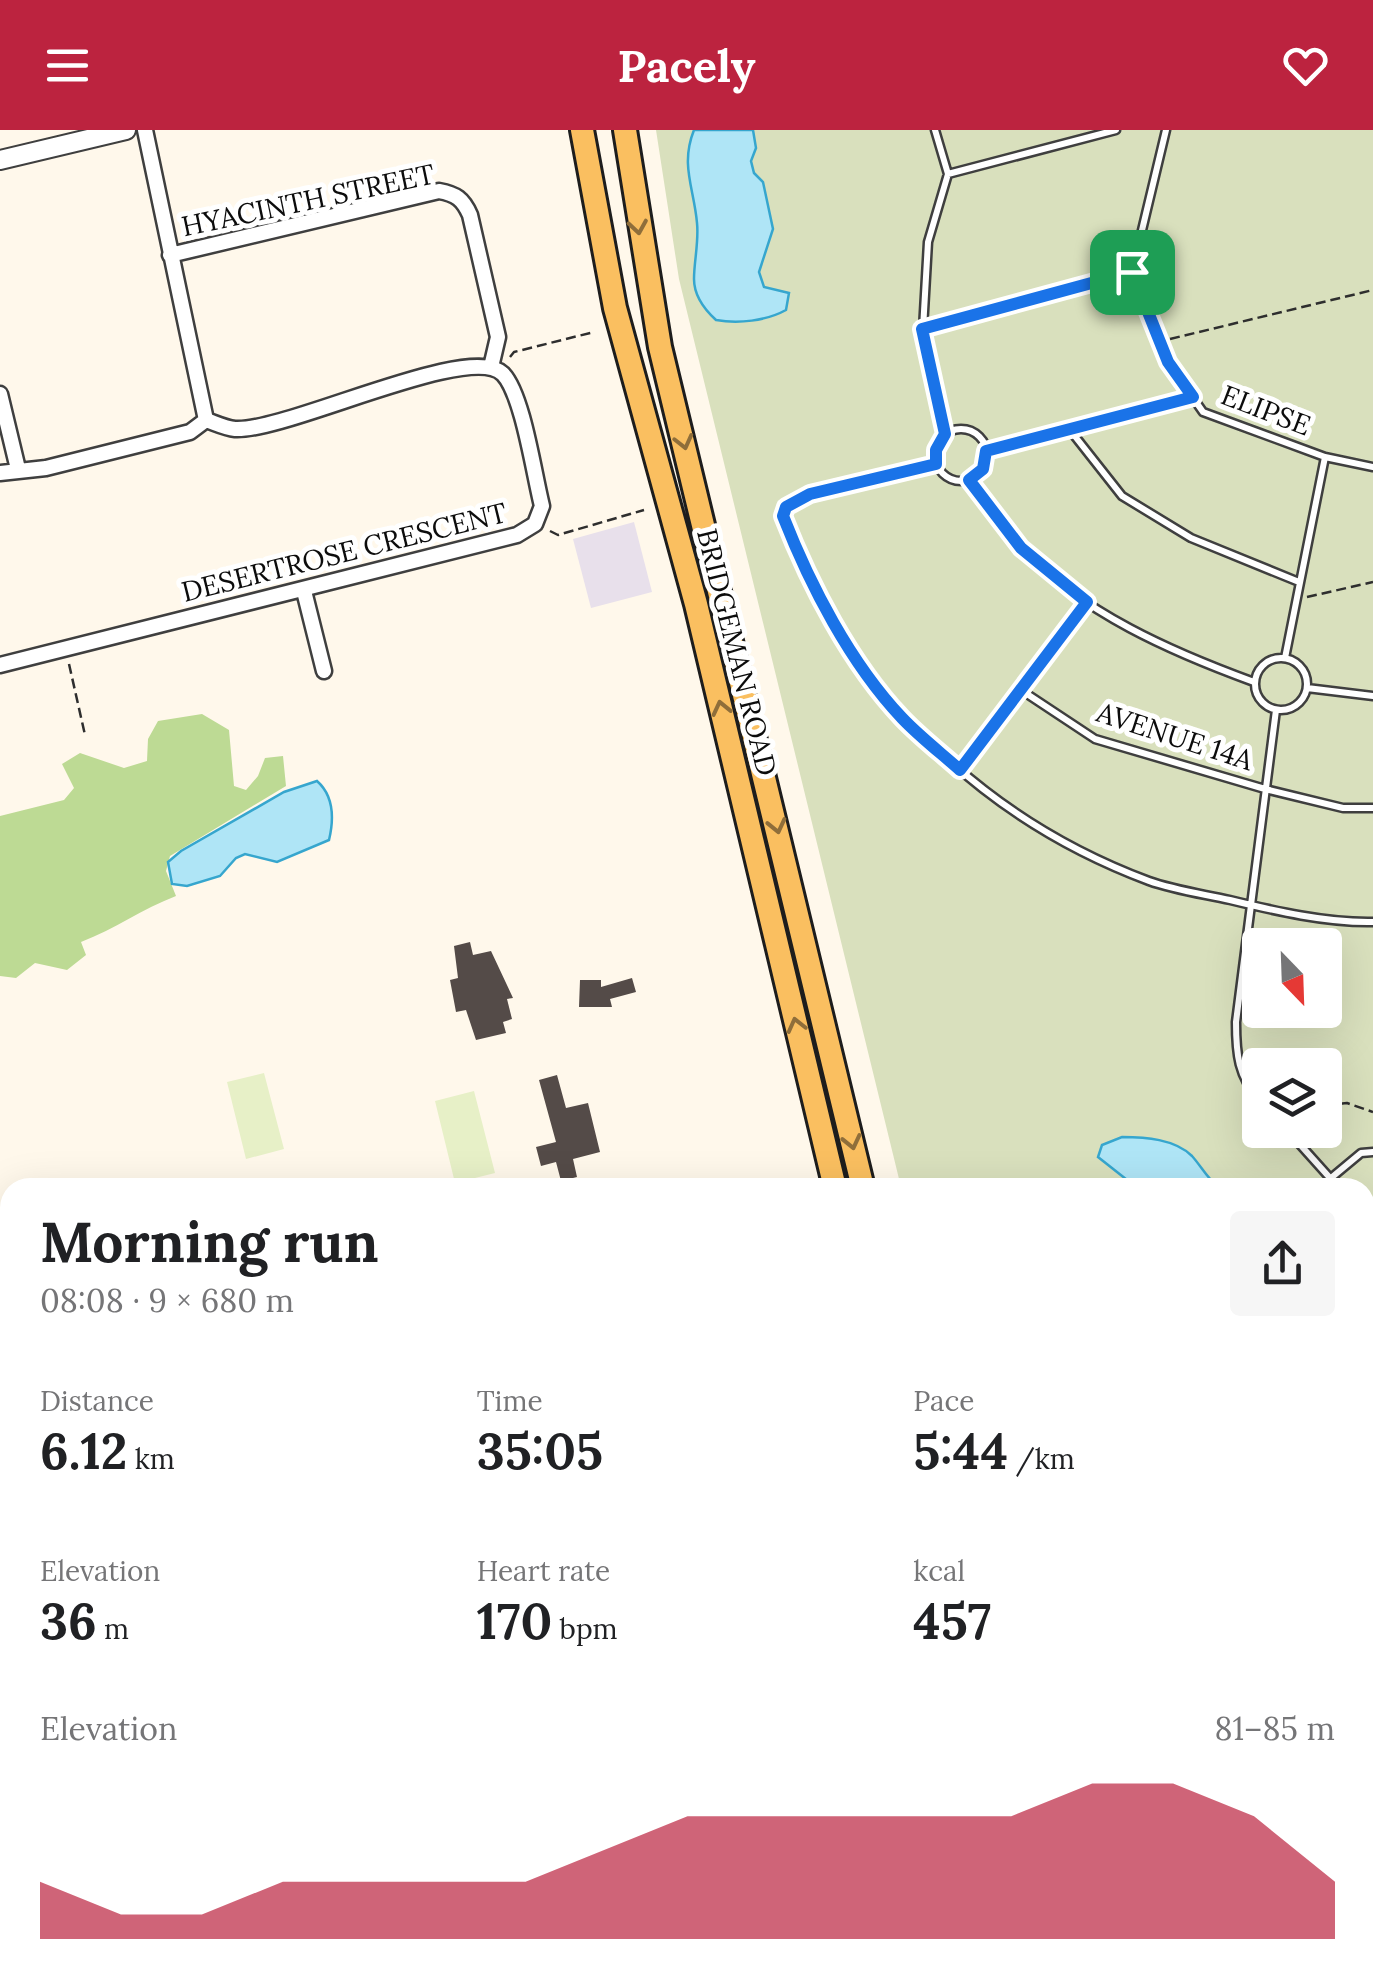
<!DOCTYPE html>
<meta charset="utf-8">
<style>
body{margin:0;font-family:Lora,serif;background:#f6f6f6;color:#202124;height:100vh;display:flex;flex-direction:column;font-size:38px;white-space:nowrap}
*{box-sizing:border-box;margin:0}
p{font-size:32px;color:#757577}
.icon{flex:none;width:55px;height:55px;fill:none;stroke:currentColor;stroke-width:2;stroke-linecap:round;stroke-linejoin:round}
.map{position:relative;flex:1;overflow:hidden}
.sheet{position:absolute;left:0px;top:1048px;width:1375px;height:812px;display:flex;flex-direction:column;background:#fff;border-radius:30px 30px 0 0;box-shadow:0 10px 40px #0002}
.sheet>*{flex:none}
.needle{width:65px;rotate:157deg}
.tools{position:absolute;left:1242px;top:798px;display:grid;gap:20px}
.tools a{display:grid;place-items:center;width:100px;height:100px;border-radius:10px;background:#fff;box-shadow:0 10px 40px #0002;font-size:50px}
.pin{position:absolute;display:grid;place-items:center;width:85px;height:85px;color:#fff;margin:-42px;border-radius:20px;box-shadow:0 5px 15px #0006}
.round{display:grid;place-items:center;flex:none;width:105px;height:105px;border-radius:10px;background:#f6f6f6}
.overview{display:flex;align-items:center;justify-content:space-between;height:170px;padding:0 40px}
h1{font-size:55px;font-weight:700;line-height:75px}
.stats{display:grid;grid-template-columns:repeat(3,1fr);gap:15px;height:170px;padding:10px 40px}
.stats div{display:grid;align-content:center}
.stats b{font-size:50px;font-weight:700}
.stats small{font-size:28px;font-weight:400}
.stats p{font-size:28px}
.chart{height:280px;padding:20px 40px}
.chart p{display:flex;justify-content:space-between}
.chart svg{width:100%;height:180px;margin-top:10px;fill:#bc233f;opacity:.7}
header{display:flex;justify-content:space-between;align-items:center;height:130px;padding:0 40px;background:#bc233f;color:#fff;font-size:45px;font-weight:700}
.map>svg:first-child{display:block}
</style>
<header><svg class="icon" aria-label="menu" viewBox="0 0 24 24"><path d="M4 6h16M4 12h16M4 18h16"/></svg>Pacely<svg class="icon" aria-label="heart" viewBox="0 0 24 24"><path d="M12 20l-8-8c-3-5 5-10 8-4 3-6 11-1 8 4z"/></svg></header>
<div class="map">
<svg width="1373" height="1858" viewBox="0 0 1373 1858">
<rect width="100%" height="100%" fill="#fff8eb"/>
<path fill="#e8e0eb" d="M 634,392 L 652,462 L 591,478 L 573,409 Z"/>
<path fill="#bdda94" d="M 202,584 L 229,600 L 234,656 L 246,660 L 258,646 L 265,628 L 283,626 L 286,656 L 170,726 L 166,741 L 176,766 C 142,779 115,799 81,812 L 86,825 L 67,840 L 35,833 L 16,848 L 0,846 L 0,686 L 64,670 L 74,658 L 62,634 L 80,623 L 124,638 L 147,631 L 148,609 L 158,591 Z"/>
<path fill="#d9e0bd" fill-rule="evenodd" d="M 656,0 L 1373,0 L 1373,1858 L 1102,1858 L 1099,1850 L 1365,1850 L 1365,1058 L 901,1057 L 679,149 ZM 1260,815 L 1325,815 L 1325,880 L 1260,880 ZM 1260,935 L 1325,935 L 1325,1000 L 1260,1000 Z"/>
<path fill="#e7f0c7" d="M 264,943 L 284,1019 L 246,1029 L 227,952 Z
M 474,961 L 495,1043 L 455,1053 L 435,971 Z"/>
<path fill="#afe5f6" stroke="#36a6ce" stroke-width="2.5" d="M 694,0 L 753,0 L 756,18 L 751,31 L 754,43 L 763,52 L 773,99 L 759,142 L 764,157 L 789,163 L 786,180 C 766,191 738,194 716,190 C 705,180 694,165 694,149 C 694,131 699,112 697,93 C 694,58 680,35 694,0 Z
M 317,651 C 334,666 334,689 329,710 L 277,732 L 245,724 L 236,728 L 220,746 L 187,756 L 172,754 L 168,732 L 181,721 L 284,662 Z
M 1122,1007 C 1145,1007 1175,1009 1192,1026 C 1201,1036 1207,1048 1218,1057 L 1136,1057 L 1098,1027 L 1102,1015 Z
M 1365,1283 L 1373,1293 L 1373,1482 L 1365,1483 Z"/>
<path fill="#544b48" d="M 470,812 L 473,825 L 491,821 L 513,868 L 507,869 L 512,889 L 503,892 L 506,903 L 476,910 L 466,880 L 456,882 L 450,850 L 458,848 L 454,816 Z
M 632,848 L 636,862 L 610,869 L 612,877 L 579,877 L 580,850 L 601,850 L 601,857 Z
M 557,945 L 566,978 L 588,973 L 600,1022 L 573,1029 L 577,1047 L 561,1051 L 556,1032 L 541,1036 L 536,1017 L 556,1012 L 539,950 Z
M 10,1142 L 10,1167 L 0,1169 L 0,1144 Z"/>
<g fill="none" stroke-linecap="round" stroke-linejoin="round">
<defs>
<path id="service" d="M 935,0 L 948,44
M 1166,0 L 1132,142 L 1168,232 L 1203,282 L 1325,327 L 1373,337
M 923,199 L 1132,142
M935 325a26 26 0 1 1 52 0a26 26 0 1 1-52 0Z
M 1070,300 L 1122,366 L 1191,408 L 1299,452
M 945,305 L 923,199 L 928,112 L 948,44 L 1116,0
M 986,321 L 1193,267
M 936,334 L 810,364 L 786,377 L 783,385 C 850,557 975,686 1149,751 C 1174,760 1203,764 1230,770 C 1275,781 1327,793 1373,792
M 969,350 C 986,372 1001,397 1021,418 C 1082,483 1172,522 1254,552
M 1285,528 L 1325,327
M1255 554a26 26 0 1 1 52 0a26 26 0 1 1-52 0Z
M 1307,558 L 1373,566
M 1021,560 L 1095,609 L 1265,659 L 1343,678 L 1373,678
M 960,640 L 1087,471
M 1260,971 C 1238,947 1236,924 1236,892 L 1276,580
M 1287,1000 L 1339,1058
M 1331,1048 L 1361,1023 L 1373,1022
M 1365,1094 L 1373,1107"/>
<path id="minor" d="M 170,125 L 439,61 C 456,64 463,69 470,85 L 498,207 L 491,237
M 0,264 L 18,339
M 0,343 L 46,338 L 190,302 L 206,290 L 145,0
M 304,461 L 324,541
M 0,535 L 517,405 L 535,394 L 542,376 C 534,345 523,265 503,244 C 470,211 287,302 235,299 C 225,298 215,293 206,290"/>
<path id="tertiary" d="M 0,30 L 126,0"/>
<path id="primary" d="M 582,0 L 615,178 L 696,474 L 835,1058
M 625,0 L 660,217 L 863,1058
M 1022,1850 L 1023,1858
M 1053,1850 L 1056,1858"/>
</defs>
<use href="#service" stroke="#3f3f3f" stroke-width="11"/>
<use href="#minor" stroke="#3f3f3f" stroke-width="19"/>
<use href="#tertiary" stroke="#3f3f3f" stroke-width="22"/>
<use href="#primary" stroke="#1d1d1d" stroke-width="28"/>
<path stroke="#2e2e2e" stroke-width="2.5" stroke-dasharray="10 5" stroke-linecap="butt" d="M 1170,209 L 1373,160
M 510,227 L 514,222 L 594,202
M 550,401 L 558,405 L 644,380
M 1307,467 L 1373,452
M 69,534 L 85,605
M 1325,975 L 1347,973 L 1373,982"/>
<use href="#service" stroke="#fff" stroke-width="6"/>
<use href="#minor" stroke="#fff" stroke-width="14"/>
<use href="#tertiary" stroke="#fff" stroke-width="18"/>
<use href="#primary" stroke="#fabf60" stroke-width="22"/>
</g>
<defs><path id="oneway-chevron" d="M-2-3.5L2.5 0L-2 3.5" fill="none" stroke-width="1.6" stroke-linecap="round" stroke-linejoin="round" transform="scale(2.5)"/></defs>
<g stroke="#8f6e3a">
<use href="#oneway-chevron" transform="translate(638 97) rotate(81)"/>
<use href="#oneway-chevron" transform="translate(684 312) rotate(76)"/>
<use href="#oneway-chevron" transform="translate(721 578) rotate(-103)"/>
<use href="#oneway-chevron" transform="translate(777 696) rotate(77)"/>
<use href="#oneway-chevron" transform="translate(796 895) rotate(-104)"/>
<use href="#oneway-chevron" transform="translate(852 1012) rotate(77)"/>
</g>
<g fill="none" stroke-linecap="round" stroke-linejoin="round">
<defs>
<path id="route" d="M 1132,142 L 1168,232 L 1193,267 L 986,321 L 983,339 L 969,350 L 1021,418 L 1087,472 L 960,640 C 941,623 920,607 902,588 C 850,533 810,455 783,386 L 786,377 L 810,364 L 936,334 L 936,320 L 945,304 L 922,199 Z"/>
</defs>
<use href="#route" stroke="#fff" stroke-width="20"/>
<use href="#route" stroke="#1a73e8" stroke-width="12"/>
</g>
<g text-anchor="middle" stroke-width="10" stroke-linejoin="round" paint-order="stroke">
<g font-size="28" fill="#0c0c0c" stroke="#fff">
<text transform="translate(308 70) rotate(-12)" y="10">HYACINTH STREET</text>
<text transform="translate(1266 280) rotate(21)" y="10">ELIPSE</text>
<text transform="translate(344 422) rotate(-14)" y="10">DESERTROSE CRESCENT</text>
<text transform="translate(737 522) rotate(76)" y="10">BRIDGEMAN ROAD</text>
<text transform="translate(1175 606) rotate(18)" y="10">AVENUE 14A</text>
</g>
</g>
</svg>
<div class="tools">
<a><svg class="needle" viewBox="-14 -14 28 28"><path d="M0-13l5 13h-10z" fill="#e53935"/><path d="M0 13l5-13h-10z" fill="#757577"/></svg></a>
<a><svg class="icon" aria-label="layers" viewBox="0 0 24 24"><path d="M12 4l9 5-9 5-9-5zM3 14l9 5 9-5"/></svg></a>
</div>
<div class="pin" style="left:1132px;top:142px;background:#1e9e55"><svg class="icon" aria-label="arrive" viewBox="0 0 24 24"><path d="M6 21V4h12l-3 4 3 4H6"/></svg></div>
<section class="sheet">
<div class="overview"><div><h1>Morning run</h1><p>08:08 · 9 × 680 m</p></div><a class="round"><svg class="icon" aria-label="share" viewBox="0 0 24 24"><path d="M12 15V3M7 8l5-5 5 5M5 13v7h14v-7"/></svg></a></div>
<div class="stats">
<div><p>Distance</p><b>6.12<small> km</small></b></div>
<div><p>Time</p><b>35:05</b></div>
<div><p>Pace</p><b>5:44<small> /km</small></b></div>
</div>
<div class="stats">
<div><p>Elevation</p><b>36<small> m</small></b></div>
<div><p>Heart rate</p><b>170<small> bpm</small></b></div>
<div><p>kcal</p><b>457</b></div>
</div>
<div class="chart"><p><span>Elevation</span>81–85 m</p>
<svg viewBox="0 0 160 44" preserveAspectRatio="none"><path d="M0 44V30L10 38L20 38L30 30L40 30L50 30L60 30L70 22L80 14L90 14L100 14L110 14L120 14L130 6L140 6L150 14L160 30V44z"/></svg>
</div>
</section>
</div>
